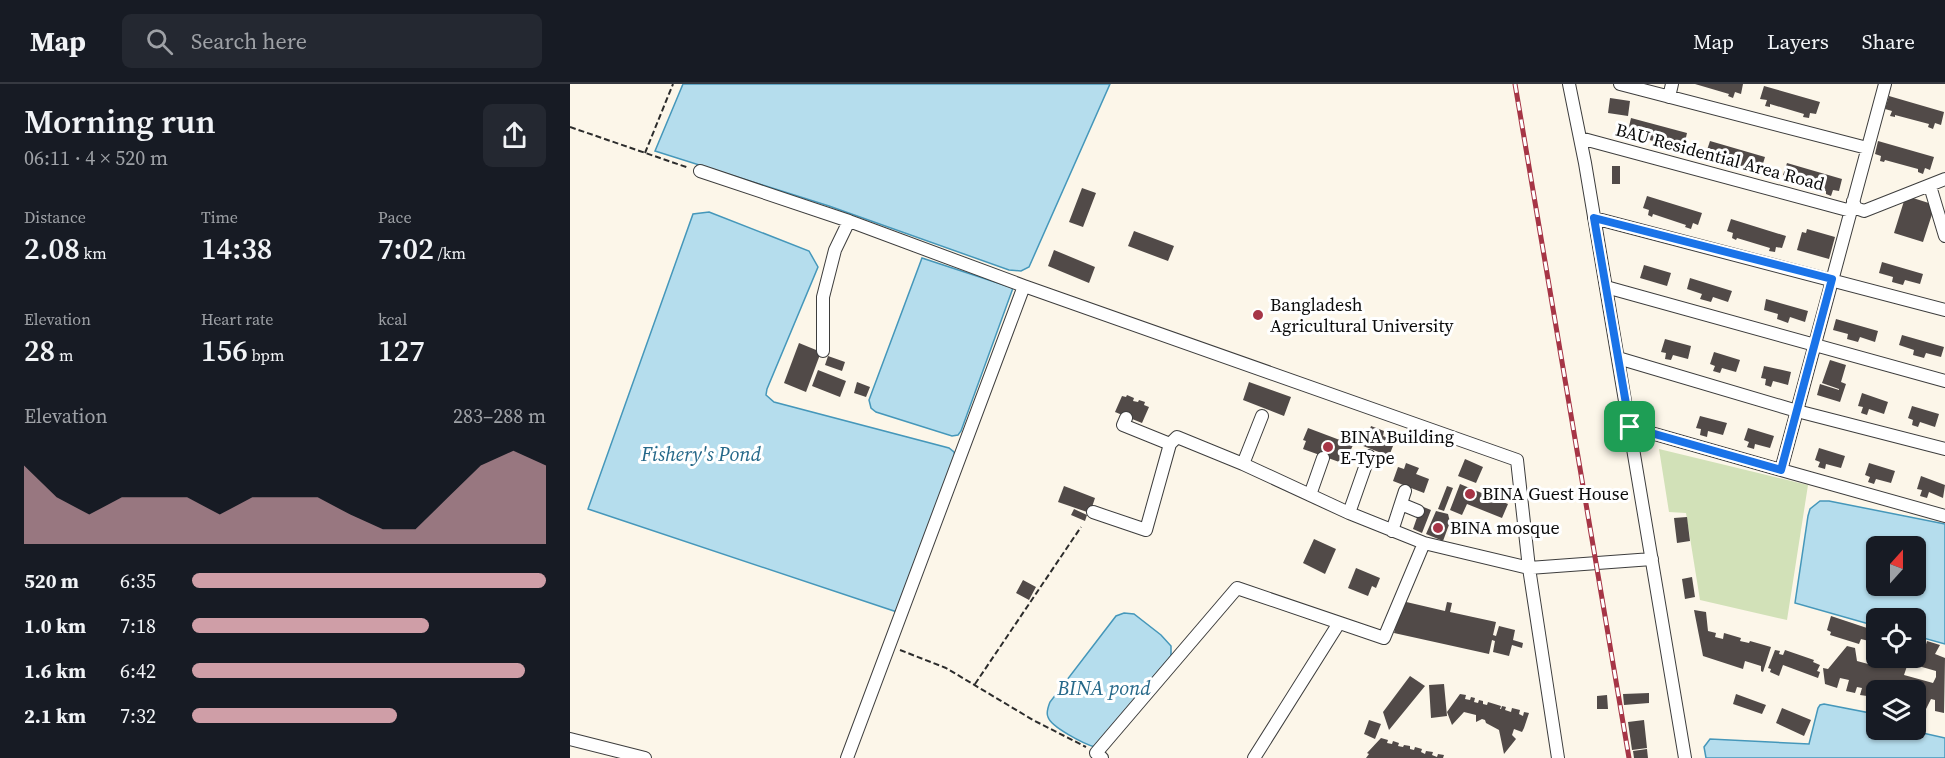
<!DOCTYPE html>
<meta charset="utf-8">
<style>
body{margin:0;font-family:"Source Serif 4",serif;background:#242831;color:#f1f3f6;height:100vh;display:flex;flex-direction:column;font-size:22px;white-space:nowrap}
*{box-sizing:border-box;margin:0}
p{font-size:20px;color:#9ea1a6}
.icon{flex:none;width:33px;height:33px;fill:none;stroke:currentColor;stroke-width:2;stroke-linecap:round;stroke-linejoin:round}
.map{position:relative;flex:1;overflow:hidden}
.sheet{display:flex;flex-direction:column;background:#171b24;width:570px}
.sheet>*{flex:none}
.needle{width:39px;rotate:21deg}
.buttons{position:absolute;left:1296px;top:452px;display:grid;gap:12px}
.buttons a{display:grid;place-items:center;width:60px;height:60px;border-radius:9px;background:#171b24;box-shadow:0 2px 4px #0004;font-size:30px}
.pin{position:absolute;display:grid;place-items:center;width:51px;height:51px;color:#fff;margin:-26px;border-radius:12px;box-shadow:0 3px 9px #0006}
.round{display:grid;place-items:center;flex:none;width:63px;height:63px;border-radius:9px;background:#242831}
.overview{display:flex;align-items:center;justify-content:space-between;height:102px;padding:0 24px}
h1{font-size:33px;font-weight:600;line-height:45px}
.figures{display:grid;grid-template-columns:repeat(3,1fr);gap:9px;height:102px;padding:6px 24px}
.figures div{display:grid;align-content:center}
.figures b{font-size:30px;font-weight:600}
.figures small{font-size:16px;font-weight:400}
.figures p{font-size:16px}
.chart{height:168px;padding:12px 24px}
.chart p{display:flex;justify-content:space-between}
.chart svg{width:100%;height:108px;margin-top:6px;fill:#cf9ea7;opacity:.7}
ul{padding:0 24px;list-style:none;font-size:20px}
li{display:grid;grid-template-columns:96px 72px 1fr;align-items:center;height:45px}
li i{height:15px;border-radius:8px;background:#cf9ea7}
header{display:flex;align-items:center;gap:36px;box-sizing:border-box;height:84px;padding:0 30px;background:#171b24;border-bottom:2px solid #363941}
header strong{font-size:28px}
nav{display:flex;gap:33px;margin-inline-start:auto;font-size:21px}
.search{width:420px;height:54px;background:#242831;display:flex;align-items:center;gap:15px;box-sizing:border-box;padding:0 21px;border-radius:9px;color:#9ea1a6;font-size:22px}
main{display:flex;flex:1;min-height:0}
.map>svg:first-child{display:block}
</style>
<header>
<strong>Map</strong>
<div class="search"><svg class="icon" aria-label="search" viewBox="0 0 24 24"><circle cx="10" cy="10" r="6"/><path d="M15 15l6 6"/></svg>Search here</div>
<nav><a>Map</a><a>Layers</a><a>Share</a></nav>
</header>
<main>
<section class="sheet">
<div class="overview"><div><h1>Morning run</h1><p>06:11 · 4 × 520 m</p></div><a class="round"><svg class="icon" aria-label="share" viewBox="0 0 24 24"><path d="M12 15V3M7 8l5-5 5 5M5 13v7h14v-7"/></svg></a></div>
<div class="figures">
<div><p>Distance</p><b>2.08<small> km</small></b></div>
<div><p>Time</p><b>14:38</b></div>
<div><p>Pace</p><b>7:02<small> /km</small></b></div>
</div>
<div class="figures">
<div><p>Elevation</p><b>28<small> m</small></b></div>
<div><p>Heart rate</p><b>156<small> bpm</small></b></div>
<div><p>kcal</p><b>127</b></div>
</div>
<div class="chart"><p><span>Elevation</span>283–288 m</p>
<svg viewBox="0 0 160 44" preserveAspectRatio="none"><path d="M0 44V12L10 25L20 32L30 25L40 25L50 25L60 32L70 25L80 25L90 25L100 32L110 38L120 38L130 25L140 12L150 6L160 12V44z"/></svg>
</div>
<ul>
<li><b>520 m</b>6:35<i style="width:100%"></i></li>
<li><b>1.0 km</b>7:18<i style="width:67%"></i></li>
<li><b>1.6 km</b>6:42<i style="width:94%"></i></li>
<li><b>2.1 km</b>7:32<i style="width:58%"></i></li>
</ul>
</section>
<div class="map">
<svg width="1375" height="674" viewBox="0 0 1375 674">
<rect width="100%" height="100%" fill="#fcf6e9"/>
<path fill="#d2e1b8" d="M 1089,365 L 1238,401 L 1217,536 L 1130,516 L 1116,429 L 1099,428 Z"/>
<path fill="#b5dded" stroke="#4597ba" stroke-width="1.5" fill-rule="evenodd" d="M 113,0 L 540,0 L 459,183 L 451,187 L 439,186 L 259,122 L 85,67 Z
M 139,128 L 239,167 L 248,183 L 197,305 L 196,311 L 204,318 L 379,364 L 384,368 L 386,375 L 327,528 L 18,425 L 123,130 Z
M 352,174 L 443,204 L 391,347 L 388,351 L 382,352 L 306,328 L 301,324 L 299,316 Z
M 1250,417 L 1259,417 L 1375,440 L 1375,560 L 1346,552 L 1346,534 L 1306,534 L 1306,542 L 1225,519 L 1238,432 L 1240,425 ZM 1306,462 L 1346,462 L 1346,501 L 1306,501 Z
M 554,529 L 564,530 L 591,551 L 601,562 L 601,572 L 525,663 C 514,660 481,643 478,633 C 476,629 478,623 480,618 L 546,532 Z
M 1254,620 L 1305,630 L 1306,645 L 1335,645 L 1375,654 L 1375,674 L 1136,674 L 1134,663 L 1140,655 L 1239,660 L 1248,624 L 1250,621 Z"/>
<path fill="#514a48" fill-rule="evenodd" d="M 1125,0 L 1173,0 L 1171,10 L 1165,8 L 1163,14 L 1158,12 L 1159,10 Z
M 1194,2 L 1250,18 L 1246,30 L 1240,29 L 1239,34 L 1233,33 L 1234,30 L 1200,20 L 1200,23 L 1195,22 L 1197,16 L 1190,15 Z
M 1319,12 L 1374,28 L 1371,41 L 1365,39 L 1363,45 L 1358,43 L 1359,40 L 1325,31 L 1325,33 L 1320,32 L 1322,27 L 1315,25 Z
M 1040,14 L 1060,17 L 1058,32 L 1038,29 Z
M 1061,34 L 1117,49 L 1114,62 L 1108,60 L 1106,66 L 1101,64 L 1102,62 L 1068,53 L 1067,55 L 1063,54 L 1064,49 L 1058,47 Z
M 1140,57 L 1195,73 L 1191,86 L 1186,84 L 1184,90 L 1179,88 L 1179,85 L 1146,75 L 1145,78 L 1141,76 L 1142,71 L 1136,69 Z
M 1308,57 L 1364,73 L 1360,86 L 1355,84 L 1353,90 L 1348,88 L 1348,85 L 1315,76 L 1314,78 L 1310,77 L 1311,72 L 1305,70 Z
M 1217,79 L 1272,95 L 1269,107 L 1263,106 L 1261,112 L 1256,110 L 1256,107 L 1223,97 L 1222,100 L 1218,99 L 1219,93 L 1213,91 Z
M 1042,82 L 1050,82 L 1050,100 L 1042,100 Z
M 512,104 L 526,109 L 513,143 L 499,138 Z
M 1077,112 L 1132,129 L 1128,141 L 1123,139 L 1121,145 L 1115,143 L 1116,141 L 1083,130 L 1082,133 L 1078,131 L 1079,126 L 1073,124 Z
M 1343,114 L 1365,121 L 1353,158 L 1324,149 L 1334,117 Z
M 1161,135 L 1216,152 L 1212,164 L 1206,163 L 1205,168 L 1199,167 L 1200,164 L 1167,154 L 1166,156 L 1162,154 L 1163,149 L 1157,147 Z
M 1237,145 L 1265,153 L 1259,175 L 1227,166 L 1232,148 L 1236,149 Z
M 564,147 L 604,162 L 598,177 L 558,162 Z
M 484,166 L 525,183 L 519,199 L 478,182 Z
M 1312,178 L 1353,190 L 1350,200 L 1335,196 L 1333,201 L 1322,198 L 1323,193 L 1309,189 Z
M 1074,181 L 1101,189 L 1097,202 L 1070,194 Z
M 1120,194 L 1162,207 L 1158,218 L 1143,213 L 1141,218 L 1130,215 L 1132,210 L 1117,205 Z
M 1196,215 L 1238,227 L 1235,238 L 1220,233 L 1218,239 L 1207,235 L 1208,230 L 1194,226 Z
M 1266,235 L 1308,247 L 1305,258 L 1290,253 L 1288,258 L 1277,255 L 1278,250 L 1263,246 Z
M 1332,251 L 1374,263 L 1371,273 L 1356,269 L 1354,274 L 1343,271 L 1344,266 L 1329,261 Z
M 1095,255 L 1121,262 L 1118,275 L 1103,271 L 1101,276 L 1095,275 L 1096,269 L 1091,268 Z
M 229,259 L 251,268 L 236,308 L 214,299 Z
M 1144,268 L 1170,276 L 1166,288 L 1152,284 L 1150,289 L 1143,287 L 1145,282 L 1140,280 Z
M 258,272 L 275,278 L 272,287 L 255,281 Z
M 1260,276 L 1276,281 L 1271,298 L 1276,300 L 1270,318 L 1247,311 L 1250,300 L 1269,306 L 1269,305 L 1252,299 Z
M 1194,282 L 1221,288 L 1218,301 L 1203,297 L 1201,303 L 1195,301 L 1196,295 L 1191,294 Z
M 248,286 L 276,297 L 270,313 L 242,302 Z
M 287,298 L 300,303 L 296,313 L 284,309 Z
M 679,298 L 721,313 L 714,332 L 673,316 Z
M 1292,309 L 1318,318 L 1314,330 L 1299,325 L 1297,331 L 1291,329 L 1293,323 L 1288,322 Z
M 557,311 L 564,314 L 563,317 L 568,318 L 569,316 L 575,318 L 574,321 L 579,323 L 572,339 L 545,328 L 552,312 L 556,313 Z
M 1342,322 L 1369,330 L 1365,343 L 1350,338 L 1348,343 L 1342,341 L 1343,336 L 1338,334 Z
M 1130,332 L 1157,339 L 1153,351 L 1138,347 L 1137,353 L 1130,351 L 1131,345 L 1126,344 Z
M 801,342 L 814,347 L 813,352 L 825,357 L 819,372 L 788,360 L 793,346 L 799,348 Z
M 738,344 L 783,361 L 778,372 L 775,370 L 772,379 L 733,365 L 736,357 L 733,356 Z
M 1178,344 L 1204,352 L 1200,364 L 1185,360 L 1184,365 L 1177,363 L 1179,358 L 1174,356 Z
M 1249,364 L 1275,372 L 1271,384 L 1256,380 L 1255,385 L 1248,383 L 1250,378 L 1245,376 Z
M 895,375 L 913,383 L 906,399 L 888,392 Z
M 836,379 L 849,384 L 846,390 L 859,395 L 854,409 L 823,397 L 828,383 L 834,385 Z
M 1299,379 L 1325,387 L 1321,399 L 1306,395 L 1304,400 L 1298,398 L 1300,393 L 1295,391 Z
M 1351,392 L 1375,401 L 1373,414 L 1359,408 L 1357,414 L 1350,412 L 1352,406 L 1347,405 Z
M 890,400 L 938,420 L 932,434 L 897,420 L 892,431 L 880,426 Z
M 494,402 L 525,414 L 520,429 L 488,418 Z
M 877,402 L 883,404 L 874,427 L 868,425 Z
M 851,422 L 861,426 L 852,449 L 843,445 Z
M 504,425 L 517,431 L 515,437 L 501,431 Z
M 866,427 L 878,430 L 880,438 L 873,457 L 856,450 Z
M 1117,433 L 1120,457 L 1107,459 L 1104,434 Z
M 744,455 L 766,465 L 755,490 L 733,479 Z
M 786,484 L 810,494 L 806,504 L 802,502 L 798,512 L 778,504 Z
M 1122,493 L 1125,513 L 1115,515 L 1112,495 Z
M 453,496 L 466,503 L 459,516 L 446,509 Z
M 832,517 L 875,527 L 877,518 L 882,519 L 880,528 L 926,538 L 923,551 L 926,552 L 929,542 L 945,546 L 943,556 L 953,559 L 952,564 L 942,561 L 939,572 L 923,568 L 925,557 L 922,556 L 919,570 L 824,549 Z
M 1124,526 L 1136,528 L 1138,547 L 1146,549 L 1145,553 L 1153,555 L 1154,549 L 1171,554 L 1170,557 L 1179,559 L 1180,557 L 1201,563 L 1193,588 L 1191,587 L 1191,582 L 1175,577 L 1173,585 L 1133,572 Z
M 1261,532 L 1306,547 L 1303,558 L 1291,555 L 1289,560 L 1260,551 L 1261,548 L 1257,546 Z
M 1357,557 L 1370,561 L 1365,570 L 1375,574 L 1374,629 L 1365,627 L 1365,616 L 1361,615 L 1356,625 L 1351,623 L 1353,617 L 1346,615 L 1346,606 L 1306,606 L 1306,609 L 1298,607 L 1297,612 L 1290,611 L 1292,604 L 1287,603 L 1285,609 L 1276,607 L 1279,596 L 1270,594 L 1267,604 L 1255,600 L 1253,584 L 1258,585 L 1277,562 L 1285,564 L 1287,577 L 1313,584 L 1316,575 L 1310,573 L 1346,573 L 1347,566 L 1354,567 ZM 1338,579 L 1366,587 L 1366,593 L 1363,599 L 1334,591 Z
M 1205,566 L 1210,567 L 1209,570 L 1213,571 L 1215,566 L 1244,576 L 1243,578 L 1250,581 L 1247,587 L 1250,588 L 1248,594 L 1213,581 L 1209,592 L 1200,588 L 1201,585 L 1198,584 Z
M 840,592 L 855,602 L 819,646 L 813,628 Z
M 874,600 L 877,632 L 861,634 L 859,601 Z
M 1079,609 L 1079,619 L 1054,621 L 1053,610 Z
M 890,610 L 896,611 L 895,615 L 900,616 L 901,613 L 905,614 L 904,618 L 908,619 L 909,616 L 913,617 L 913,620 L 917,621 L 918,618 L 931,622 L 930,625 L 931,625 L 932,622 L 936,623 L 935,626 L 941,628 L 942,624 L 950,626 L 949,630 L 953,632 L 954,628 L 959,629 L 954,644 L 952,648 L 944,645 L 942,651 L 946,655 L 934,670 L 929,646 L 916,639 L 915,636 L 912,635 L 906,638 L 906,631 L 894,628 L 882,641 L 877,628 Z
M 1166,610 L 1196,621 L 1192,630 L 1163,620 Z
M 1037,611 L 1038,625 L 1027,625 L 1027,612 Z
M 1212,624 L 1241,636 L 1234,652 L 1206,639 Z
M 799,636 L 811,640 L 805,655 L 794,650 Z
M 1074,636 L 1077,664 L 1062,666 L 1058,638 Z
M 811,654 L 818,656 L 817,659 L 822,660 L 823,657 L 829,659 L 828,662 L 833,663 L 834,661 L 840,662 L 840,665 L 844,666 L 845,663 L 852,665 L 851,668 L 855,670 L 856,667 L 863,668 L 862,671 L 867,673 L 868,670 L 874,671 L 873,674 L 796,674 L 799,670 L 797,669 Z
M 1077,665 L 1078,674 L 1064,674 L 1063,667 Z"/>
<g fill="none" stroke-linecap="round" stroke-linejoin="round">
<defs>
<path id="minor" d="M 999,0 L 1015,79 L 1115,674
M 1050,0 L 1297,64
M 1099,13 L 1102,0
M 1010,54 L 1281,127
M 130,87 L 279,137 L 454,202 L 947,376 L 959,484 L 988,674
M 1360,102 L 1375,152
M 1283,117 L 1286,124 L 1294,127 L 1375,95
M 1024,134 L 1375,226
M 1036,203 L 1375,297
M 253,267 L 253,213 L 265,166 L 279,137
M 1048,274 L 1227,327 L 1375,365
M 556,334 L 553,341 L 600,360
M 1060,343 L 1211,386 L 1315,0
M 673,380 L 692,332
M 1211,386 L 1375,432
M 740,411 L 753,374
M 831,420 L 848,427
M 523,428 L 576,446 L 600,360 L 607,353 L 673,380 L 779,429 L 854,459 L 959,484 L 1082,475
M 779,429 L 799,372
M 822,447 L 835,407
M 0,655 L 75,674
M 277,674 L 454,202
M 532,674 L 526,669 L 667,504 L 814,554 L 854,459
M 684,674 L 769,539"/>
</defs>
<use href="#minor" stroke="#3d3d3d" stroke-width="14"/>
<path stroke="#2c2c2c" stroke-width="2" stroke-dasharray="6 3" stroke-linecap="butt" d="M 0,43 L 119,84
M 75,69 L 103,0
M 330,566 L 376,584 L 463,636 L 516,663
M 405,600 L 511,443"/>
<use href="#minor" stroke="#fff" stroke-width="12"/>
<defs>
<path id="rail" d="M 945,0 L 1059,674"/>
</defs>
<use href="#rail" stroke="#a63546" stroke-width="5"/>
<use href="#rail" stroke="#fff" stroke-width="3" stroke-dasharray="9" stroke-linecap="butt"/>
</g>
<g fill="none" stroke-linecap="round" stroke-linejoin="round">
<defs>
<path id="route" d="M 1024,134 L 1262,195 L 1211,386 L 1060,343 Z"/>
</defs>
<use href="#route" stroke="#fff" stroke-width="12"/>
<use href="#route" stroke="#1a73e8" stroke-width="8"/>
</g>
<g fill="#a63546" stroke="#fff" stroke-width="2">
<circle cx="688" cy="231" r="6"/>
<circle cx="758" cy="363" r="6"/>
<circle cx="900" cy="410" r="6"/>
<circle cx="868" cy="444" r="6"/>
</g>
<g text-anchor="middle" stroke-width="6" stroke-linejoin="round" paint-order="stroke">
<g font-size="18" fill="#0a0a0a" stroke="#fff">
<text transform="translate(1150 73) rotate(15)" y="6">BAU Residential Area Road</text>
</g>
<g font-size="18" fill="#0a0a0a" stroke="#fff" text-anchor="start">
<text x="700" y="227">Bangladesh<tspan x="700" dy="21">Agricultural University</tspan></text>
<text x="770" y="359">BINA Building<tspan x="770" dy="21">E-Type</tspan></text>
<text x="912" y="416">BINA Guest House</text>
<text x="880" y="450">BINA mosque</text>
</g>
<g font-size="20" font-style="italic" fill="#256889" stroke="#fff">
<text x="131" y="377">Fishery's Pond</text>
<text x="534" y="611">BINA pond</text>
</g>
</g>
</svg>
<div class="buttons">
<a><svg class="needle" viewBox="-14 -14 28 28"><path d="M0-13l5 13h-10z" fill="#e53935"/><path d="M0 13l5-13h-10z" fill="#9ea1a6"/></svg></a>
<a><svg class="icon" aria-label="locate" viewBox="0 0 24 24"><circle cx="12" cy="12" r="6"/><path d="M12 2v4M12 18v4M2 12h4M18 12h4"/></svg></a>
<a><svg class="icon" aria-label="layers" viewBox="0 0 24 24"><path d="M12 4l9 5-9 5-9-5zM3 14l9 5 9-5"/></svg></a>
</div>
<div class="pin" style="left:1060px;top:343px;background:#1e9e55"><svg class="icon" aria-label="arrive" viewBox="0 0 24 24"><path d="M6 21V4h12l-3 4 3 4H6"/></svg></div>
</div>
</main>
